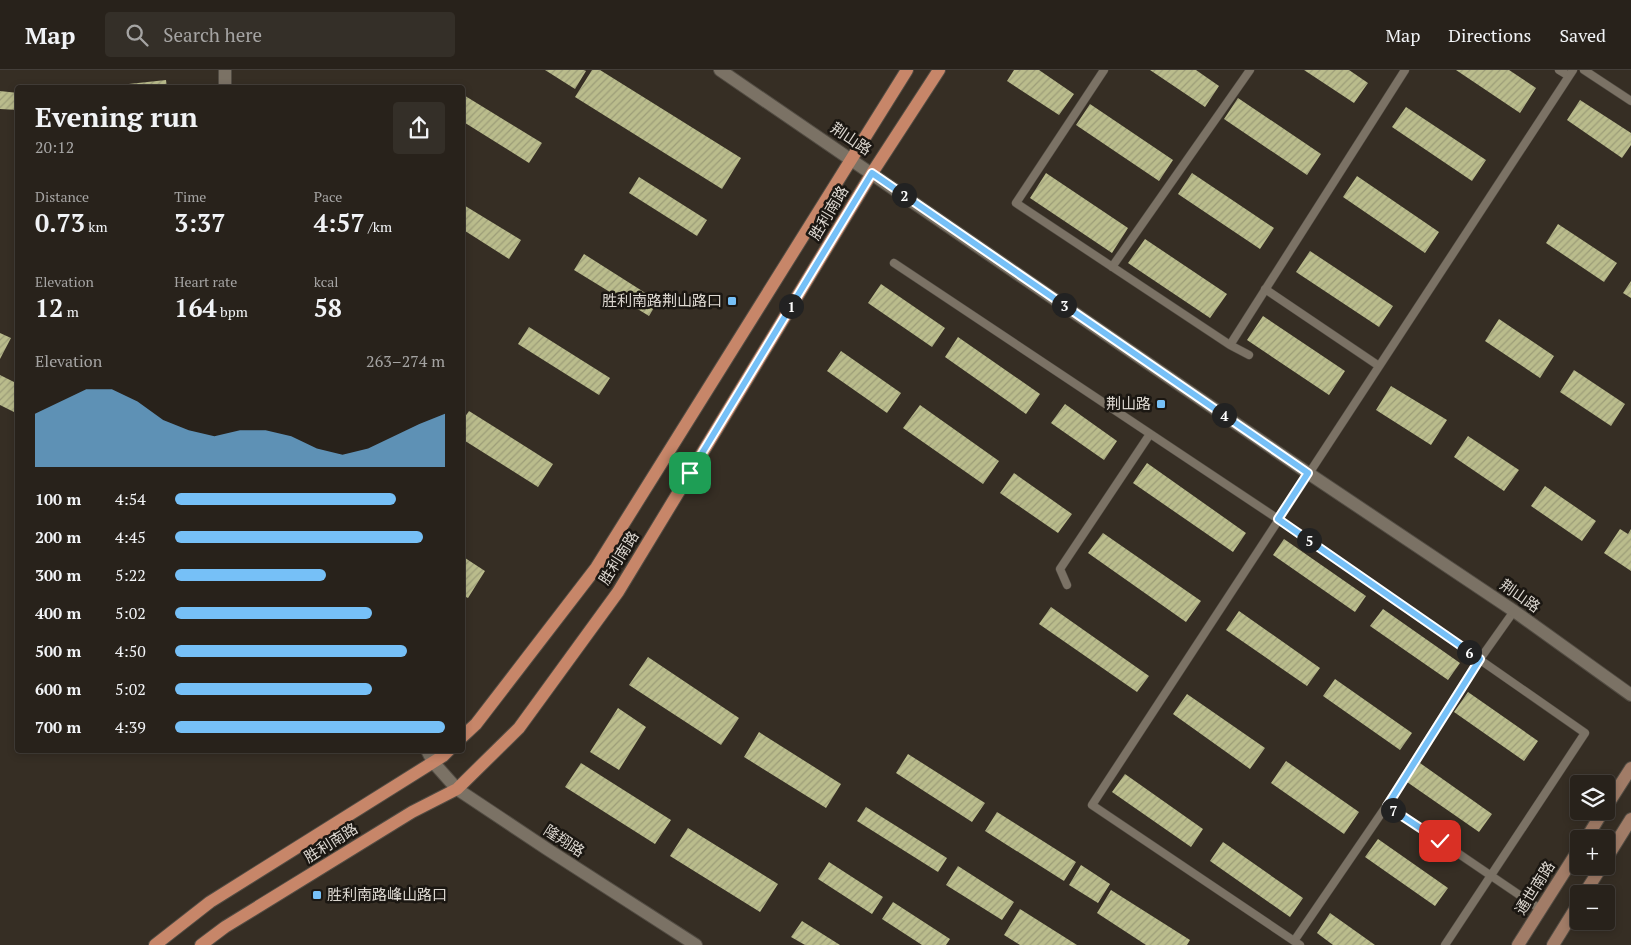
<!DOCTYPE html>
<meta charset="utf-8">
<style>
body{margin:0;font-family:"PT Serif","Noto Sans SC",serif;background:#342f28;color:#f1f3f6;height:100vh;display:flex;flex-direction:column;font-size:19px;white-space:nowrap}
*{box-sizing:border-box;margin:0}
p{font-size:16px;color:#a5a4a3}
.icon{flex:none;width:28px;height:28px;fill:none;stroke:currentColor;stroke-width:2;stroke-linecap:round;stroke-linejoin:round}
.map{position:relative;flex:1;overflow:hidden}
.side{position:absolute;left:15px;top:15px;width:450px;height:668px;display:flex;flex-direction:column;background:#28221b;border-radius:5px;box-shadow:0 2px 8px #0003,0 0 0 1px #443f3a}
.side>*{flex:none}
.tools{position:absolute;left:1570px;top:705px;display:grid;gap:10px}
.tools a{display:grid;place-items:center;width:45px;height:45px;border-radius:5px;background:#28221b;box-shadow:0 2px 8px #0003,0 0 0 1px #443f3a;font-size:25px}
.pin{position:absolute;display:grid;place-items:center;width:42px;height:42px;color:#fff;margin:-21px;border-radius:10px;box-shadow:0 2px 8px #0006}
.km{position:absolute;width:25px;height:25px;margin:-12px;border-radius:50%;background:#222;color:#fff;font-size:14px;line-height:25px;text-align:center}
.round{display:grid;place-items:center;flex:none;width:52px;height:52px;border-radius:5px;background:#342f28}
.summary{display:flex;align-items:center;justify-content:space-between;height:85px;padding:0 20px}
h1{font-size:28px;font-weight:700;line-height:38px}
.figures{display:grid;grid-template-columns:repeat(3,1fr);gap:8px;height:85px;padding:5px 20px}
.figures div{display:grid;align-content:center}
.figures b{font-size:25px;font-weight:700}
.figures small{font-size:14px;font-weight:400}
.figures p{font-size:14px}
.chart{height:140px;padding:10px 20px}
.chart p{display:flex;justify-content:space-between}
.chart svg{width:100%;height:90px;margin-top:5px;fill:#76c0f7;opacity:.7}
ul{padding:0 20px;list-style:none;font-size:16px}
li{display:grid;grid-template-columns:80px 60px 1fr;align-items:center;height:38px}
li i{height:12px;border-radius:6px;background:#76c0f7}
header{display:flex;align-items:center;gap:30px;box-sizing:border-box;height:70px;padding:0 25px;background:#28221b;border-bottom:1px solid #443f3a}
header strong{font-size:24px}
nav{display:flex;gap:28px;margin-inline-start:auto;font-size:18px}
.search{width:350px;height:45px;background:#342f28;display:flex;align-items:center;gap:12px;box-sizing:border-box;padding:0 18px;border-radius:5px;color:#a5a4a3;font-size:19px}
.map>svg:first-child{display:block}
</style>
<header>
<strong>Map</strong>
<div class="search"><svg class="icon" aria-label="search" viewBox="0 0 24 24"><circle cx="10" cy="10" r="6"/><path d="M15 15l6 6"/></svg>Search here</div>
<nav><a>Map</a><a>Directions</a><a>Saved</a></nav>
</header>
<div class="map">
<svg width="1631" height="875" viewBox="0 0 1631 875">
<defs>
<pattern id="building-hatch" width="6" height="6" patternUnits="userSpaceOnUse" patternTransform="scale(1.25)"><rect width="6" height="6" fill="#babc8c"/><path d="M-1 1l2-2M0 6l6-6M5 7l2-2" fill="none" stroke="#9c9d78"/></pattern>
</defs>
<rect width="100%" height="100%" fill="#362e24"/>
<path fill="url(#building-hatch)" d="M 545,0 L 584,0 L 586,1 L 575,19 Z
M 592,0 L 600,0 L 741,88 L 722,119 L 575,27 Z
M 1014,0 L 1039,0 L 1074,24 L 1059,45 L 1007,11 Z
M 1150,0 L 1196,0 L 1219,16 L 1205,37 Z
M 1304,0 L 1349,0 L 1368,13 L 1354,33 Z
M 1456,0 L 1509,0 L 1536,18 L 1520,43 Z
M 166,10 L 167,18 L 110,18 L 110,16 Z
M 0,21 L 18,23 L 18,40 L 0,39 Z
M 462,24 L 542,73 L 529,93 L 462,51 Z
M 1238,28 L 1321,84 L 1307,105 L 1224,49 Z
M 1580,30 L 1631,63 L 1631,75 L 1622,88 L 1567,50 Z
M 1090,34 L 1173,90 L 1159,111 L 1076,55 Z
M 1406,37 L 1486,90 L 1472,111 L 1392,57 Z
M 1046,103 L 1128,158 L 1112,183 L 1030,128 Z
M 1192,103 L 1274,158 L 1260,179 L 1178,124 Z
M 1357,106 L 1439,162 L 1425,183 L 1343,127 Z
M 639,107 L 707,150 L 697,166 L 629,123 Z
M 462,134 L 521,170 L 509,189 L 462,159 Z
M 1558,154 L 1617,193 L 1604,212 L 1546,173 Z
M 1145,169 L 1227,224 L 1210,248 L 1128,193 Z
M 1310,181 L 1393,236 L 1379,257 L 1296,202 Z
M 584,184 L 658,231 L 649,246 L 574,200 Z
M 1631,211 L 1631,228 L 1623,223 Z
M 881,214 L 945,258 L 932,277 L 868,233 Z
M 1263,246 L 1345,301 L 1329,325 L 1247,270 Z
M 1499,249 L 1554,286 L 1540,308 L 1485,271 Z
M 529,257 L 610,308 L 599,325 L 518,274 Z
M 0,263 L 11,268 L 0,289 Z
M 958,267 L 1040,324 L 1026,344 L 945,287 Z
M 841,281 L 901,323 L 887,343 L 827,301 Z
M 1574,300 L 1625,334 L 1611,356 L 1560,322 Z
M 0,305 L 18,314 L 18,344 L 0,335 Z
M 1391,316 L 1447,350 L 1431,375 L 1376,340 Z
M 1065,334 L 1117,371 L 1104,390 L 1051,353 Z
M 920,335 L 999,391 L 983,414 L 903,358 Z
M 469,341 L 553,394 L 538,417 L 462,369 L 462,351 Z
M 1468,366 L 1519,400 L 1504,421 L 1454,387 Z
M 1147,393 L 1246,463 L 1233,482 L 1133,413 Z
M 1014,403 L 1072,444 L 1058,463 L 1000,423 Z
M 1545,416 L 1596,451 L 1582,471 L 1531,436 Z
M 1620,459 L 1628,464 L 1631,459 L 1631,501 L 1604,483 Z
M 1103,463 L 1201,531 L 1186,552 L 1088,483 Z
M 1284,469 L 1366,526 L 1355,542 L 1273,485 Z
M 462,486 L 485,501 L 468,528 L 462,525 Z
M 1051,537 L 1149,606 L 1137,622 L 1039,554 Z
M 1383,539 L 1460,593 L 1448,610 L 1370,556 Z
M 1239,541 L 1320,598 L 1307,616 L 1226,560 Z
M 648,587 L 739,648 L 721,675 L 629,615 Z
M 1335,609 L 1412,663 L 1400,680 L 1323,626 Z
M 1468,622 L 1538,671 L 1524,691 L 1454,642 Z
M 1187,624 L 1265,678 L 1250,699 L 1173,644 Z
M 618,638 L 646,657 L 619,700 L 590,682 Z
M 759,662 L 841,714 L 826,738 L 744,687 Z
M 908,684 L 985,733 L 972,752 L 896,703 Z
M 1286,691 L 1359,742 L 1344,764 L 1271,713 Z
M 581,693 L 671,750 L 655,774 L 565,717 Z
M 1420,693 L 1492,744 L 1479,762 L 1407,712 Z
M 1125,704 L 1203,759 L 1191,777 L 1112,722 Z
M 866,737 L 947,788 L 938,802 L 857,751 Z
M 997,742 L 1076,792 L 1064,811 L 985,761 Z
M 688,758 L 778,814 L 760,842 L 670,786 Z
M 1378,769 L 1448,818 L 1435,836 L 1365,787 Z
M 1223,772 L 1303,828 L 1290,847 L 1210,791 Z
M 829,792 L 883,827 L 872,844 L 818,809 Z
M 1081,795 L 1110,814 L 1098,833 L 1069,815 Z
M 958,796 L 1014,832 L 1002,850 L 946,815 Z
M 1111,820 L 1190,870 L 1187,875 L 1146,875 L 1097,843 Z
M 893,832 L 950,869 L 946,875 L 922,875 L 882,849 Z
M 1020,839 L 1077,875 L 1020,875 L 1004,865 Z
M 1330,843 L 1375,875 L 1333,875 L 1317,863 Z
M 802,851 L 840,875 L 805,875 L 791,867 Z"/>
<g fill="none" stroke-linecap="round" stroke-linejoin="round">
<defs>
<path id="service" d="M 1104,0 L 1016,133 L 1230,275 L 1249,285
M 1559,0 L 1569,6
M 1584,0 L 1631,31
M 894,193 L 1278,449 L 1585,663 L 1445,875
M 1112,197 L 1250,0
M 1265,219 L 1379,296
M 1230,275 L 1405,0
M 1067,515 L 1060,499 L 1150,364
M 1387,735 L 1540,839
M 1294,871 L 1387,735 L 1480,589 L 1514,541
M 1300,875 L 1092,735 L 1573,0"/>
<path id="tertiary" d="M 720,0 L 1308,403 L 1514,541 L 1631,625
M 225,18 L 225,0
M 427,680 L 433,692 L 457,719 L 547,779 L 696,875"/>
<path id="secondary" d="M 1606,737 L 1631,698
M 1586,769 L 1603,741
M 1606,789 L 1631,749
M 1584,824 L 1602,796
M 1518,875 L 1579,779
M 1553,875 L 1579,833"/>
<path id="primary" d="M 462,667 L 476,654 L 596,498 L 907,0
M 155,875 L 210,832 L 443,686 L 449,680
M 201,875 L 225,857 L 412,742 L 457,719 L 519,658 L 618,522 L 872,103 L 939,0"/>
</defs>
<use href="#service" stroke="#524c43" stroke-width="9"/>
<use href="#tertiary" stroke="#524c43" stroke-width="14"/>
<use href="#secondary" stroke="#524c43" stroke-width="14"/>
<use href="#primary" stroke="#524c43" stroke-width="14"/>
<use href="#service" stroke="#7b7265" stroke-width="8"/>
<use href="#tertiary" stroke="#7b7265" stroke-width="12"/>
<use href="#secondary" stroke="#a17c67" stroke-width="12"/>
<use href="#primary" stroke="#c78669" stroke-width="12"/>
</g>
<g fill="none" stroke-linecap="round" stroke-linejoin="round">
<defs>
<path id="route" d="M 690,403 L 872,103 L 1308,403 L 1278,449 L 1480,589 L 1387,736 L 1440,771"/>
</defs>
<use href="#route" stroke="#fff" stroke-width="10"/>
<use href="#route" stroke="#76c0f7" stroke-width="6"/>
</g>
<g fill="#76c0f7" stroke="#1b1712" stroke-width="2">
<rect x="727" y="226" width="10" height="10" rx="2.5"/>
<rect x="1156" y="329" width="10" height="10" rx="2.5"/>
<rect x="312" y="820" width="10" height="10" rx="2.5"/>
</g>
<g text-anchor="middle" stroke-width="5" stroke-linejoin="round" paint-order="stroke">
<g font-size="15" fill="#dcd7d0" stroke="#1b1712">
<text transform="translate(851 69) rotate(34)" y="5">荆山路</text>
<text transform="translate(829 143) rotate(-59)" y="5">胜利南路</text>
<text transform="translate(619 488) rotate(-58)" y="5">胜利南路</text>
<text transform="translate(1520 526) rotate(35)" y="5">荆山路</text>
<text transform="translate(564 771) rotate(33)" y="5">隆翔路</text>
<text transform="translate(331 773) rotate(-32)" y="5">胜利南路</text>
<text transform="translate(1535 818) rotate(-58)" y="5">通世南路</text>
</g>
<g font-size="15" fill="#dcd7d0" stroke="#1b1712" text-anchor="end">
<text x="722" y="236">胜利南路荆山路口</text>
<text x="1151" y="339">荆山路</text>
<text x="327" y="830" text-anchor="start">胜利南路峰山路口</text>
</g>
</g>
</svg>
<div class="tools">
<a><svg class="icon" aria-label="layers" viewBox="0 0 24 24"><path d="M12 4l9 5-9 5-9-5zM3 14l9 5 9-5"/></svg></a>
<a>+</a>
<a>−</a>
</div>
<div class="pin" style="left:690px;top:403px;background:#1e9e55"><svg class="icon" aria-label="arrive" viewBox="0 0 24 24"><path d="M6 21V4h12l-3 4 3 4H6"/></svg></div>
<div class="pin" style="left:1440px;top:771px;background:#d93025"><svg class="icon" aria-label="check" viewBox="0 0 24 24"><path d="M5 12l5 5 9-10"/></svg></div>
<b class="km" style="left:791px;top:236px">1</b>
<b class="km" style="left:904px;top:125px">2</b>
<b class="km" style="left:1064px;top:235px">3</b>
<b class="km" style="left:1224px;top:345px">4</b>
<b class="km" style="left:1309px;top:470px">5</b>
<b class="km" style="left:1469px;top:582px">6</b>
<b class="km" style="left:1393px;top:740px">7</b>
<section class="side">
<div class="summary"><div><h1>Evening run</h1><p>20:12</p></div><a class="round"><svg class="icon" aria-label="share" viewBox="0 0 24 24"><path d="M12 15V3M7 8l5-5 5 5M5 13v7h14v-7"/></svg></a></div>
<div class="figures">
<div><p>Distance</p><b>0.73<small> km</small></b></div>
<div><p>Time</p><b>3:37</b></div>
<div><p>Pace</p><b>4:57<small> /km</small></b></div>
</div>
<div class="figures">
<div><p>Elevation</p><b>12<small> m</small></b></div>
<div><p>Heart rate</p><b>164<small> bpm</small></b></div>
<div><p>kcal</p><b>58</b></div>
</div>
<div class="chart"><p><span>Elevation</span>263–274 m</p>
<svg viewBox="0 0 160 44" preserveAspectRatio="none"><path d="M0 44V18L10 12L20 6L30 6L40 12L50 21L60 26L70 29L80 26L90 26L100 29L110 35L120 38L130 35L140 29L150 23L160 18V44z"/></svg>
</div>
<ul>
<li><b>100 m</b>4:54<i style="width:82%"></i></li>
<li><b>200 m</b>4:45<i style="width:92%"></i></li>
<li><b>300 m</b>5:22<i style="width:56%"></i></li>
<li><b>400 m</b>5:02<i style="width:73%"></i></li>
<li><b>500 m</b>4:50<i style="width:86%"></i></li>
<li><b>600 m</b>5:02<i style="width:73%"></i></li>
<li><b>700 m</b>4:39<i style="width:100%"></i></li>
</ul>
</section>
</div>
